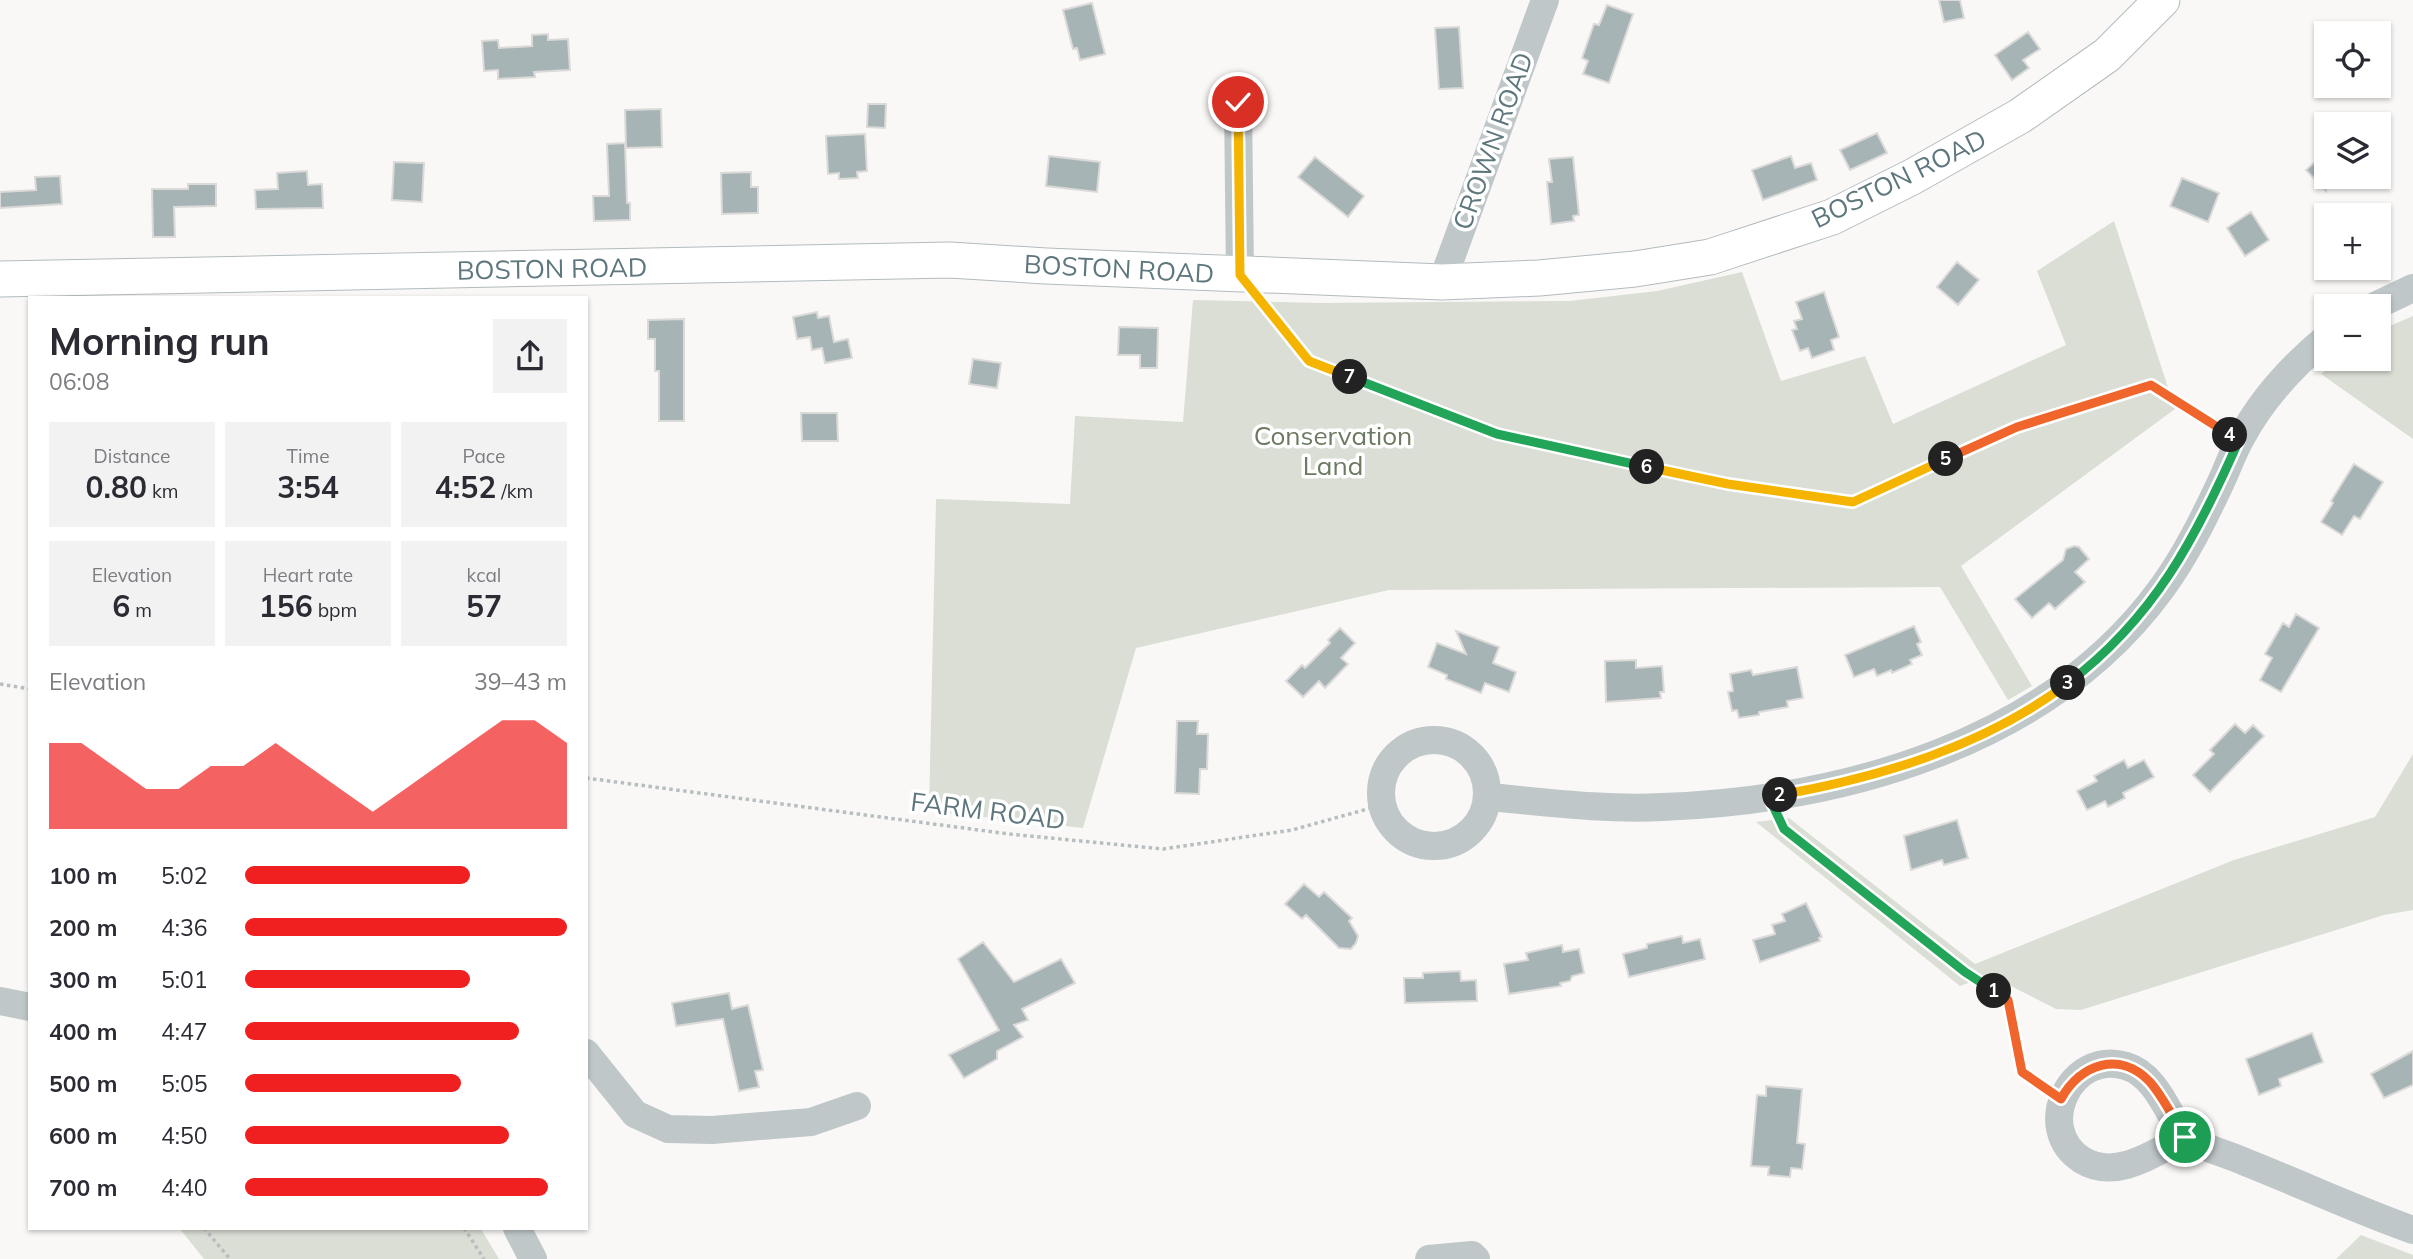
<!DOCTYPE html>
<meta charset="utf-8">
<style>
body{margin:0;font-family:Mulish,sans-serif;background:#f2f2f3;color:#2b2b33;height:100vh;display:flex;flex-direction:column;font-size:26px;white-space:nowrap}
*{box-sizing:border-box;margin:0}
p{font-size:23px;color:#7c7c81}
.icon{flex:none;width:38px;height:38px;fill:none;stroke:currentColor;stroke-width:2;stroke-linecap:round;stroke-linejoin:round}
.map{position:relative;flex:1;overflow:hidden}
.panel{position:absolute;left:28px;top:296px;width:560px;height:934px;display:flex;flex-direction:column;background:#fff;border-radius:0px;box-shadow:0 2px 5px #0004}
.panel>*{flex:none}
.controls{position:absolute;left:2314px;top:21px;display:grid;gap:14px}
.controls a{display:grid;place-items:center;width:77px;height:77px;border-radius:0px;background:#fff;box-shadow:0 2px 5px #0004;font-size:35px}
.pin{position:absolute;display:grid;place-items:center;width:60px;height:60px;color:#fff;margin:-30px;border:4px solid #fff;border-radius:50%;box-shadow:0 2px 7px #0007}
.km{position:absolute;width:35px;height:35px;margin:-18px;border-radius:50%;background:#222;color:#fff;font-size:19px;line-height:35px;text-align:center}
.round{display:grid;place-items:center;flex:none;width:74px;height:74px;border-radius:0px;background:#f2f2f3}
.summary{display:flex;align-items:center;justify-content:space-between;height:119px;padding:0 21px}
h1{font-size:38px;font-weight:700;line-height:52px}
.metrics{display:grid;grid-template-columns:repeat(3,1fr);gap:10px;height:119px;padding:7px 21px}
.metrics div{display:grid;align-content:center;border-radius:0px;background:#f2f2f3;text-align:center}
.metrics b{font-size:30px;font-weight:700}
.metrics small{font-size:19px;font-weight:400}
.metrics p{font-size:19px}
.chart{height:196px;padding:14px 21px}
.chart p{display:flex;justify-content:space-between}
.chart svg{width:100%;height:126px;margin-top:7px;fill:#f02020;opacity:.7}
ul{padding:0 21px;list-style:none;font-size:23px}
li{display:grid;grid-template-columns:112px 84px 1fr;align-items:center;height:52px}
li i{height:18px;border-radius:9px;background:#f02020}
.map>svg:first-child{display:block}
</style>
<div class="map">
<svg width="2413" height="1259" viewBox="0 0 2413 1259">
<rect width="100%" height="100%" fill="#f9f8f6"/>
<path fill="#daded5" d="M 2114,221 L 2175,409 L 1961,566 L 2032,686 L 2008,700 L 1940,587 L 1389,590 L 1136,648 L 1083,828 L 929,811 L 936,499 L 1070,504 L 1075,416 L 1183,422 L 1193,300 L 1320,303 L 1570,301 L 1657,291 L 1742,272 L 1781,381 L 1865,356 L 1893,424 L 2066,345 L 2037,271 Z
M 2413,316 L 2413,439 L 2321,374 L 2340,359 L 2378,359 L 2378,331 Z
M 2413,754 L 2413,910 L 2384,915 L 2081,1010 L 2056,1009 L 2007,984 L 1968,983 L 1960,986 L 1756,822 L 1789,818 L 1975,964 L 2234,860 L 2375,817 Z
M 180,1229 L 481,1229 L 499,1259 L 204,1259 Z
M 2361,1235 L 2413,1255 L 2413,1259 L 2336,1259 Z"/>
<path fill="#a6b4b6" stroke="#dbdad8" stroke-width="2" d="M 1939,0 L 1960,0 L 1964,18 L 1944,22 Z
M 1092,3 L 1105,54 L 1080,60 L 1077,48 L 1073,49 L 1063,10 Z
M 1607,5 L 1633,14 L 1609,83 L 1583,74 L 1588,61 L 1582,58 L 1594,24 L 1599,25 Z
M 1459,27 L 1463,88 L 1439,89 L 1435,28 Z
M 2028,32 L 2040,49 L 2023,60 L 2029,68 L 2012,80 L 1995,55 Z
M 548,34 L 548,40 L 568,39 L 570,70 L 534,72 L 535,77 L 498,79 L 498,70 L 484,71 L 482,41 L 498,40 L 499,48 L 532,46 L 532,35 Z
M 868,104 L 886,104 L 885,128 L 867,127 Z
M 661,109 L 662,147 L 626,148 L 625,110 Z
M 1877,133 L 1887,153 L 1850,170 L 1840,150 Z
M 865,134 L 867,171 L 857,172 L 858,178 L 839,179 L 839,173 L 828,174 L 826,136 Z
M 625,143 L 627,203 L 630,203 L 630,220 L 594,221 L 593,196 L 609,196 L 607,144 Z
M 2326,152 L 2326,191 L 2306,170 Z
M 1049,156 L 1100,162 L 1097,192 L 1046,186 Z
M 1791,156 L 1795,168 L 1811,163 L 1817,180 L 1763,200 L 1752,170 Z
M 1315,157 L 1364,196 L 1348,217 L 1298,177 Z
M 1573,157 L 1579,215 L 1573,216 L 1574,221 L 1551,224 L 1547,182 L 1552,182 L 1549,159 Z
M 394,162 L 424,163 L 422,202 L 392,200 Z
M 307,171 L 308,185 L 322,184 L 323,208 L 256,209 L 255,190 L 278,189 L 277,173 Z
M 751,172 L 751,187 L 758,187 L 758,213 L 722,214 L 721,173 Z
M 60,176 L 62,204 L 0,208 L 0,192 L 36,190 L 35,177 Z
M 2182,178 L 2219,193 L 2208,222 L 2170,206 Z
M 188,184 L 216,184 L 216,206 L 174,207 L 175,237 L 153,237 L 152,189 L 188,189 Z
M 2251,212 L 2269,240 L 2245,256 L 2227,228 Z
M 1957,262 L 1979,280 L 1958,305 L 1937,287 Z
M 1824,292 L 1839,337 L 1831,340 L 1834,350 L 1812,358 L 1808,348 L 1800,351 L 1792,330 L 1797,329 L 1794,321 L 1802,319 L 1796,302 Z
M 817,312 L 818,318 L 829,316 L 834,342 L 848,339 L 852,358 L 825,363 L 822,348 L 812,350 L 810,337 L 797,339 L 793,317 Z
M 684,319 L 684,421 L 659,421 L 659,371 L 655,371 L 655,339 L 648,339 L 648,320 Z
M 1119,327 L 1158,328 L 1157,368 L 1140,368 L 1140,355 L 1118,355 Z
M 973,359 L 1001,363 L 997,388 L 969,384 Z
M 801,413 L 837,413 L 838,441 L 802,441 Z
M 2354,464 L 2383,482 L 2360,519 L 2354,516 L 2342,535 L 2321,522 L 2333,503 L 2331,501 Z
M 2074,546 L 2079,547 L 2089,559 L 2075,572 L 2085,582 L 2055,609 L 2049,603 L 2032,618 L 2015,599 L 2063,560 L 2066,549 Z
M 2296,614 L 2319,628 L 2281,692 L 2260,680 L 2272,658 L 2265,654 L 2283,623 L 2289,627 Z
M 1914,626 L 1921,642 L 1917,644 L 1922,655 L 1910,660 L 1912,664 L 1892,673 L 1891,670 L 1877,676 L 1874,669 L 1854,677 L 1845,655 Z
M 1340,628 L 1355,643 L 1341,658 L 1348,664 L 1325,688 L 1319,681 L 1303,697 L 1286,681 L 1302,665 L 1305,668 L 1330,643 L 1328,640 Z
M 1456,631 L 1499,647 L 1493,663 L 1516,672 L 1509,692 L 1485,683 L 1481,693 L 1446,679 L 1447,675 L 1428,667 L 1437,643 L 1466,654 Z
M 1636,660 L 1636,668 L 1662,666 L 1664,692 L 1660,692 L 1661,698 L 1606,702 L 1605,661 Z
M 1797,667 L 1803,698 L 1787,701 L 1788,707 L 1759,712 L 1759,715 L 1739,718 L 1737,710 L 1732,711 L 1728,692 L 1733,691 L 1730,674 L 1751,670 L 1753,675 Z
M 1177,721 L 1198,721 L 1197,734 L 1208,734 L 1207,769 L 1200,769 L 1199,794 L 1175,793 Z
M 2235,724 L 2245,733 L 2253,725 L 2264,736 L 2210,792 L 2193,775 L 2214,754 L 2210,750 Z
M 2124,760 L 2128,768 L 2144,760 L 2154,777 L 2123,793 L 2125,798 L 2108,807 L 2105,801 L 2087,810 L 2077,791 L 2097,781 L 2094,776 Z
M 1957,820 L 1968,858 L 1944,865 L 1942,860 L 1911,870 L 1904,836 Z
M 1304,884 L 1319,897 L 1324,892 L 1352,918 L 1349,921 L 1358,936 L 1356,943 L 1351,949 L 1339,948 L 1306,915 L 1302,919 L 1285,904 Z
M 1806,903 L 1822,937 L 1819,938 L 1820,941 L 1760,962 L 1753,940 L 1775,934 L 1772,925 L 1785,921 L 1782,914 Z
M 1682,936 L 1683,943 L 1700,939 L 1705,959 L 1629,977 L 1623,954 L 1647,948 L 1647,944 Z
M 983,942 L 1014,982 L 1061,959 L 1075,983 L 1022,1009 L 1028,1020 L 1014,1025 L 1023,1037 L 997,1051 L 997,1059 L 964,1078 L 949,1055 L 999,1030 L 958,959 Z
M 1562,945 L 1563,952 L 1579,949 L 1584,973 L 1572,976 L 1570,981 L 1560,983 L 1561,986 L 1509,994 L 1504,964 L 1528,960 L 1526,953 Z
M 1460,971 L 1461,981 L 1476,980 L 1477,1001 L 1405,1003 L 1404,978 L 1423,978 L 1423,973 Z
M 729,993 L 732,1009 L 748,1005 L 763,1070 L 755,1071 L 759,1087 L 739,1091 L 723,1019 L 676,1026 L 672,1003 Z
M 2312,1033 L 2323,1062 L 2279,1079 L 2281,1086 L 2259,1095 L 2246,1059 Z
M 2413,1051 L 2413,1085 L 2384,1098 L 2371,1074 Z
M 1766,1086 L 1802,1089 L 1797,1143 L 1805,1144 L 1802,1169 L 1791,1168 L 1790,1177 L 1768,1175 L 1769,1167 L 1751,1166 L 1757,1095 L 1766,1096 Z"/>
<g fill="none" stroke-linecap="round" stroke-linejoin="round">
<defs>
<path id="major" d="M 0,279 L 950,260 L 1046,266 L 1442,282 L 1539,278 L 1635,269 L 1710,257 L 1832,217 L 1912,177 L 2020,116 L 2107,55 L 2162,0"/>
</defs>
<use href="#major" stroke="#b3bbbe" stroke-width="37"/>
<path stroke="#b8bec0" stroke-width="3.5" stroke-dasharray="3.5 3.5" stroke-linecap="butt" d="M 1261,301 L 1309,361 L 1497,434 L 1728,484 L 1853,502 L 2017,427 L 2151,385 L 2219,428
M 0,684 L 30,689
M 586,778 L 1009,834 L 1163,849 L 1292,830 L 1382,805
M 1779,818 L 1784,829 L 1965,972 L 2008,1000 L 2022,1071 L 2044,1087
M 204,1228 L 230,1259
M 464,1228 L 484,1259"/>
<path stroke="#bfc7c9" stroke-width="28" d="M 1238,102 L 1240,275
M 1442,282 L 1545,0
M 2375,306 L 2413,288
M1381 793a53 53 0 1 1 106 0a53 53 0 1 1-106 0Z
M 1488,797 C 1545,802 1603,810 1662,807 C 1846,800 2049,743 2162,588 C 2186,555 2204,518 2221,482 C 2228,467 2233,452 2241,438 C 2262,399 2291,367 2326,338
M 0,1001 L 30,1007
M 586,1053 L 635,1114 L 668,1129 L 712,1130 L 811,1122 L 857,1106
M 2185,1137 C 2154,1153 2116,1181 2082,1160 C 2033,1129 2070,1049 2126,1066 C 2152,1074 2164,1103 2177,1125 C 2180,1128 2183,1135 2186,1138 C 2196,1145 2232,1156 2245,1162 C 2301,1184 2356,1210 2413,1230
M 517,1228 L 533,1259
M 1429,1259 L 1472,1255 L 1476,1259"/>
<use href="#major" stroke="#fff" stroke-width="35"/>
</g>
<g fill="none" stroke-linecap="round" stroke-linejoin="round">
<defs>
<path id="split-1" d="M 1994,991 L 2008,1000 L 2022,1072 L 2061,1099 C 2080,1064 2120,1050 2150,1082 C 2164,1098 2174,1120 2185,1137"/>
<path id="split-2" d="M 1780,795 L 1769,797 L 1784,829 L 1965,972 L 1994,991"/>
<path id="split-3" d="M 1780,795 C 1881,777 1985,746 2068,683"/>
<path id="split-4" d="M 2068,683 C 2154,618 2196,538 2239,440 L 2230,435"/>
<path id="split-5" d="M 1946,459 L 2017,427 L 2151,385 L 2230,435"/>
<path id="split-6" d="M 1647,467 L 1728,484 L 1853,502 L 1946,459"/>
<path id="split-7" d="M 1350,377 L 1497,434 L 1647,467"/>
<path id="split-8" d="M 1238,102 L 1240,275 L 1309,361 L 1350,377"/>
</defs>
<use href="#split-1" stroke="#fff" stroke-width="14"/>
<use href="#split-2" stroke="#fff" stroke-width="14"/>
<use href="#split-3" stroke="#fff" stroke-width="14"/>
<use href="#split-4" stroke="#fff" stroke-width="14"/>
<use href="#split-5" stroke="#fff" stroke-width="14"/>
<use href="#split-6" stroke="#fff" stroke-width="14"/>
<use href="#split-7" stroke="#fff" stroke-width="14"/>
<use href="#split-8" stroke="#fff" stroke-width="14"/>
<use href="#split-1" stroke="#f0652b" stroke-width="9"/>
<use href="#split-2" stroke="#22a559" stroke-width="9"/>
<use href="#split-3" stroke="#f5b400" stroke-width="9"/>
<use href="#split-4" stroke="#22a559" stroke-width="9"/>
<use href="#split-5" stroke="#f0652b" stroke-width="9"/>
<use href="#split-6" stroke="#f5b400" stroke-width="9"/>
<use href="#split-7" stroke="#22a559" stroke-width="9"/>
<use href="#split-8" stroke="#f5b400" stroke-width="9"/>
</g>
<g text-anchor="middle" stroke-width="7" stroke-linejoin="round" paint-order="stroke">
<g font-size="26" fill="#5e777d" stroke="#fff">
<text transform="translate(1493 141) rotate(-70)" y="9">CROWN ROAD</text>
<text transform="translate(1899 179) rotate(-26)" y="9">BOSTON ROAD</text>
<text transform="translate(552 269) rotate(-1)" y="9">BOSTON ROAD</text>
<text transform="translate(1119 269) rotate(3)" y="9">BOSTON ROAD</text>
<text transform="translate(988 811) rotate(7)" y="9">FARM ROAD</text>
</g>
<g font-size="26" fill="#6c7a61" stroke="#fff">
<text x="1333" y="445">Conservation<tspan x="1333" dy="30">Land</tspan></text>
</g>
</g>
</svg>
<div class="controls">
<a><svg class="icon" aria-label="locate" viewBox="0 0 24 24"><circle cx="12" cy="12" r="6"/><path d="M12 2v4M12 18v4M2 12h4M18 12h4"/></svg></a>
<a><svg class="icon" aria-label="layers" viewBox="0 0 24 24"><path d="M12 4l9 5-9 5-9-5zM3 14l9 5 9-5"/></svg></a>
<a>+</a>
<a>−</a>
</div>
<div class="pin" style="left:2185px;top:1137px;background:#1e9e55"><svg class="icon" aria-label="arrive" viewBox="0 0 24 24"><path d="M6 21V4h12l-3 4 3 4H6"/></svg></div>
<div class="pin" style="left:1238px;top:102px;background:#d93025"><svg class="icon" aria-label="check" viewBox="0 0 24 24"><path d="M5 12l5 5 9-10"/></svg></div>
<b class="km" style="left:1994px;top:991px">1</b>
<b class="km" style="left:1780px;top:795px">2</b>
<b class="km" style="left:2068px;top:683px">3</b>
<b class="km" style="left:2230px;top:435px">4</b>
<b class="km" style="left:1946px;top:459px">5</b>
<b class="km" style="left:1647px;top:467px">6</b>
<b class="km" style="left:1350px;top:377px">7</b>
<section class="panel">
<div class="summary"><div><h1>Morning run</h1><p>06:08</p></div><a class="round"><svg class="icon" aria-label="share" viewBox="0 0 24 24"><path d="M12 15V3M7 8l5-5 5 5M5 13v7h14v-7"/></svg></a></div>
<div class="metrics">
<div><p>Distance</p><b>0.80<small> km</small></b></div>
<div><p>Time</p><b>3:54</b></div>
<div><p>Pace</p><b>4:52<small> /km</small></b></div>
</div>
<div class="metrics">
<div><p>Elevation</p><b>6<small> m</small></b></div>
<div><p>Heart rate</p><b>156<small> bpm</small></b></div>
<div><p>kcal</p><b>57</b></div>
</div>
<div class="chart"><p><span>Elevation</span>39–43 m</p>
<svg viewBox="0 0 160 44" preserveAspectRatio="none"><path d="M0 44V14L10 14L20 22L30 30L40 30L50 22L60 22L70 14L80 22L90 30L100 38L110 30L120 22L130 14L140 6L150 6L160 14V44z"/></svg>
</div>
<ul>
<li><b>100 m</b>5:02<i style="width:70%"></i></li>
<li><b>200 m</b>4:36<i style="width:100%"></i></li>
<li><b>300 m</b>5:01<i style="width:70%"></i></li>
<li><b>400 m</b>4:47<i style="width:85%"></i></li>
<li><b>500 m</b>5:05<i style="width:67%"></i></li>
<li><b>600 m</b>4:50<i style="width:82%"></i></li>
<li><b>700 m</b>4:40<i style="width:94%"></i></li>
</ul>
</section>
</div>
